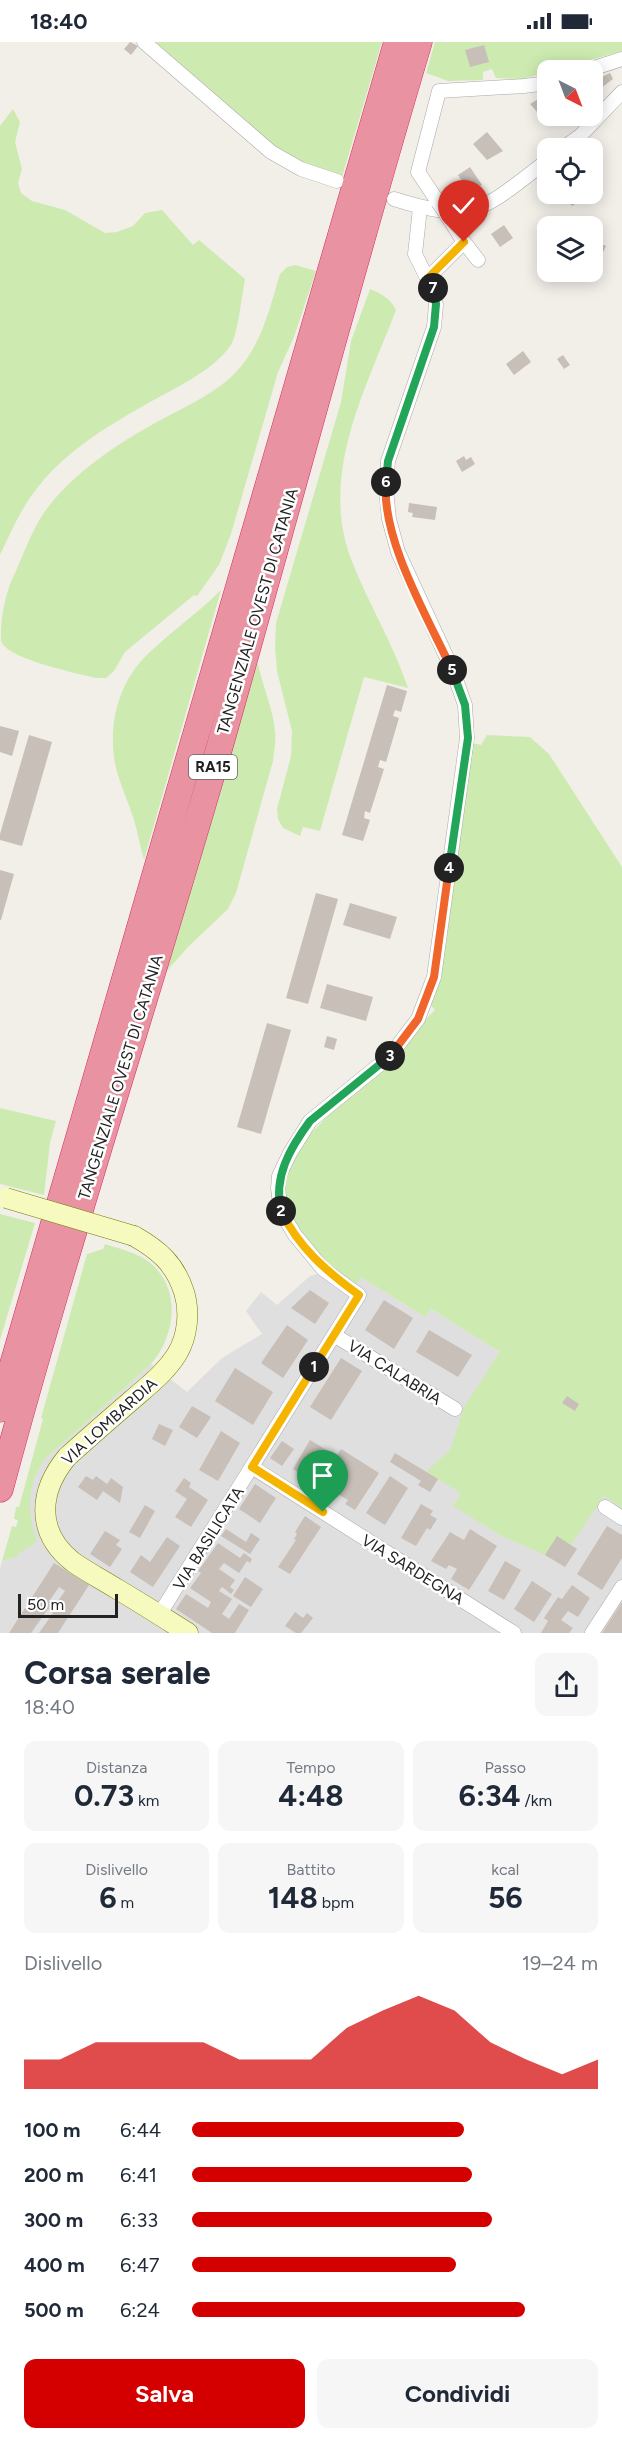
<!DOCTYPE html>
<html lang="it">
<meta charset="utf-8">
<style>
body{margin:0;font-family:Figtree,sans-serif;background:#f6f6f7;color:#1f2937;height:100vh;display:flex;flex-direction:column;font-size:22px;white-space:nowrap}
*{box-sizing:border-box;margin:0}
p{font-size:20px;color:#747a83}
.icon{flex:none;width:33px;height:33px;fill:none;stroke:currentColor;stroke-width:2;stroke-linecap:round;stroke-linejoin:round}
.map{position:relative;height:1591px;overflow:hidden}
.details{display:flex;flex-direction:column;background:#fff;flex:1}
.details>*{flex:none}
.needle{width:39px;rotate:138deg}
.fabs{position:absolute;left:537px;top:18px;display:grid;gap:12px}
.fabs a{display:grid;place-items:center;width:66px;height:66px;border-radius:12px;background:#fff;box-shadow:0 3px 15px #0003;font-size:30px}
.scale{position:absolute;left:18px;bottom:15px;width:100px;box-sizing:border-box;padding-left:6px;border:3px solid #222;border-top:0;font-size:16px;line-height:21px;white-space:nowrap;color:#222;-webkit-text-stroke:4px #fff;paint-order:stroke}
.pin{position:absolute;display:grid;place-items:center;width:51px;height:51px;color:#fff;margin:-62px -26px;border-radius:50% 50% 50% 0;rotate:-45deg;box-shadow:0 0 6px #0007}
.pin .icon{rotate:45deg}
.km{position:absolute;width:30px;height:30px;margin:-15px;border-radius:50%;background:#222;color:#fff;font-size:16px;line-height:30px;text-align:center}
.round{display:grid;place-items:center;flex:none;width:63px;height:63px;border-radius:12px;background:#f6f6f7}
.summary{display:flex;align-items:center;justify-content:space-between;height:102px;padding:0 24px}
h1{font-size:33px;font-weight:700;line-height:45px}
.metrics{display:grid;grid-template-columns:repeat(3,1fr);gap:9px;height:102px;padding:6px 24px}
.metrics div{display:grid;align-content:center;border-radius:12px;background:#f6f6f7;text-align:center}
.metrics b{font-size:30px;font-weight:700}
.metrics small{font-size:16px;font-weight:400}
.metrics p{font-size:16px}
.chart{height:168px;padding:12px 24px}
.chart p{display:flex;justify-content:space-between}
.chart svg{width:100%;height:108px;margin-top:6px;fill:#d40000;opacity:.7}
.cta{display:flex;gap:12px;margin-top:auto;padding:12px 24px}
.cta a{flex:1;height:69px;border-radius:12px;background:#d40000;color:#fff;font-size:24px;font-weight:700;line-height:69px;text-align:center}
.cta a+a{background:#f6f6f7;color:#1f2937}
ul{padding:0 24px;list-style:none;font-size:20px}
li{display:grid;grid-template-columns:96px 72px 1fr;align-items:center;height:45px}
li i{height:15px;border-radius:8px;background:#d40000}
.status{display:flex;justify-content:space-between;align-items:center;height:42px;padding:0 30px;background:#fff;direction:ltr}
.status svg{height:16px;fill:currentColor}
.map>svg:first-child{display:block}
</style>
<div class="status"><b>18:40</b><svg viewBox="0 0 49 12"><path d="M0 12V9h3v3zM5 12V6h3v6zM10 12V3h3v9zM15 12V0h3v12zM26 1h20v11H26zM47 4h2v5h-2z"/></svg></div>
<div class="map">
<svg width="622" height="1591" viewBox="0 0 622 1591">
<rect width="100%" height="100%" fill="#f2efe9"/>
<path fill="#e0dfdf" d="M 332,1228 L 355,1245 L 361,1235 L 425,1275 L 431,1267 L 500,1310 L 557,1422 L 622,1466 L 622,1591 L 0,1591 L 0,1527 L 2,1519 L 17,1515 L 32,1485 L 29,1473 L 30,1449 L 38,1428 L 45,1417 L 151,1322 L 187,1350 L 222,1316 L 262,1292 L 246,1269 L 261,1250 L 277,1263 L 310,1234 Z"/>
<path fill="#cdebb0" d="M 151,0 L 382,0 L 342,135 L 287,115 Z
M 435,0 L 622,0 L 622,9 L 522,37 L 496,36 L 492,27 L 483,30 L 483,38 L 448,39 L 426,31 Z
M 13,67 L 20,80 L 15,100 L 22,127 L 18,141 L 21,151 L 32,159 L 65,168 L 105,191 L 117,190 L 133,184 L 145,171 L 162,168 L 193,203 L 199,198 L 245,237 C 242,252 238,292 231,303 C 211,331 174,346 145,363 C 104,386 60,413 32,453 C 19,471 10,492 0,513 L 0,84 Z
M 295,223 L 316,229 L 294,295 L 278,330 L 231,492 L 219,523 L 197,554 L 194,553 L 125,610 L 114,629 L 106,636 L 96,636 C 76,631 7,617 1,599 C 0,579 5,551 14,533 C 23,514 31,490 43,472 C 70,433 114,404 155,381 C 182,366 214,353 236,330 C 262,302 269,268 280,232 L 287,225 Z
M 370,247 C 382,252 390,256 396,268 C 366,347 319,432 351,517 C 368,561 393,601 408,646 L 364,635 L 320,789 L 303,785 L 300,794 L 283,786 L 278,777 L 277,767 L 291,714 L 292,689 L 277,629 L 275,605 L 276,581 L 341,360 L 351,299 Z
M 221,548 L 144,818 C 140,805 138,791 134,778 C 129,762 122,747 117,730 C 107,692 115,648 142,618 C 166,593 196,573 221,548 Z
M 258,621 C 262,643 274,669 275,690 C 276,700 274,709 273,719 L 236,851 L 228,867 L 188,905 L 165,931 L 250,637 Z
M 487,693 L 530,695 L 549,712 L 622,825 L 622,1466 L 604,1454 L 571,1503 L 545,1513 L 500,1493 L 453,1464 L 461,1451 L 426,1430 L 450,1408 L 464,1365 L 500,1310 L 431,1267 L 425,1275 L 361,1235 L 355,1245 C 327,1224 281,1185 283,1146 C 285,1126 300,1107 311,1091 L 435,968 L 430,962 L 472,701 L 481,703 Z
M 0,1066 L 56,1079 L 50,1101 L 44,1153 L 0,1142 Z
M 0,1172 L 35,1181 L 0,1298 Z
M 105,1202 C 120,1207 136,1210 149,1220 C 182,1246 176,1293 151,1322 L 45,1417 C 26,1445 27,1470 37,1500 L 19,1511 L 17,1515 L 2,1519 L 12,1484 L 16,1485 L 18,1478 L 14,1477 L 16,1465 L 19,1465 L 43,1377 L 41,1376 L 87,1212 L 103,1207 Z"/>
<path fill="#c7bfb8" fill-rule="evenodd" d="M 130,0 L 138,4 L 131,13 L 124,7 Z
M 484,3 L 489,20 L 470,25 L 465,8 Z
M 610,31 L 613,37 L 601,46 L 598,37 Z
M 548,51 L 548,74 L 553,74 L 545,79 L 530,62 Z
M 487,90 L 503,109 L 487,118 L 473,102 Z
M 470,125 L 482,143 L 470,151 L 458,133 Z
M 563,152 L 589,152 L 572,164 Z
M 504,183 L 513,196 L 500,205 L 491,192 Z
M 592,197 L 606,204 L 597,223 L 592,221 Z
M 523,309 L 531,320 L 514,333 L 506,322 Z
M 563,313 L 570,323 L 564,327 L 557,317 Z
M 464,414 L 466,418 L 471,415 L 475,422 L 462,430 L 456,419 Z
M 409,461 L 437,465 L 435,478 L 412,475 L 413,471 L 408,470 Z
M 387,643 L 407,649 L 401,670 L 395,668 L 393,674 L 399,676 L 386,720 L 380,718 L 378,725 L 384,727 L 370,771 L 365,769 L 364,776 L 370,778 L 363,799 L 342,793 Z
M 0,684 L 19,689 L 12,714 L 0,710 Z
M 29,693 L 52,700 L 22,804 L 0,798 L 0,792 Z
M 0,828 L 14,832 L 1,878 L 0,878 Z
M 316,851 L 338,857 L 308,962 L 286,956 Z
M 350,861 L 397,875 L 390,897 L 343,883 Z
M 327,942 L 373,955 L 366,979 L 320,966 Z
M 267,981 L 291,988 L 261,1092 L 237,1085 Z
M 327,994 L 337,997 L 334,1008 L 324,1005 Z
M 310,1248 L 329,1261 L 315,1282 L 291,1266 Z
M 384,1258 L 413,1276 L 394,1307 L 365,1288 Z
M 287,1283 L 308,1298 L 283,1336 L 261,1321 Z
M 429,1288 L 472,1313 L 458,1335 L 416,1310 Z
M 341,1316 L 362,1329 L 331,1378 L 310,1365 Z
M 235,1326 L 273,1350 L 253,1383 L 215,1359 Z
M 567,1354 L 579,1362 L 575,1369 L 562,1361 Z
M 192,1364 L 211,1375 L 197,1396 L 179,1385 Z
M 159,1382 L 173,1388 L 165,1404 L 152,1397 Z
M 221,1389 L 240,1401 L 218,1439 L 199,1428 Z
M 310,1398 L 328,1409 L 311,1438 L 293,1427 Z
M 282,1399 L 294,1407 L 282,1424 L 270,1416 Z
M 341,1407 L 379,1431 L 355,1468 L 345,1462 L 348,1458 L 329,1447 L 327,1450 L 318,1445 Z
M 395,1411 L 438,1437 L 430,1450 L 418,1443 L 421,1439 L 390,1420 Z
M 86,1434 L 93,1438 L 96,1434 L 107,1442 L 111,1436 L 123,1445 L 120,1461 L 103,1449 L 97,1458 L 78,1445 Z
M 390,1434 L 408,1446 L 385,1483 L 366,1471 Z
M 184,1436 L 191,1441 L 189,1445 L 208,1458 L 191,1485 L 175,1475 L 187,1457 L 175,1449 Z
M 255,1442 L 276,1456 L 260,1481 L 239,1467 Z
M 421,1462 L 433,1469 L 430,1473 L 437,1477 L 430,1488 L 427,1486 L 416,1504 L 401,1496 Z
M 145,1463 L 155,1469 L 140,1496 L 129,1490 Z
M 305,1474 L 321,1485 L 290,1532 L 278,1525 L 296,1498 L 294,1497 L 297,1492 L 295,1490 Z
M 607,1484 L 622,1493 L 622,1516 L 602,1548 L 577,1532 Z
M 226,1487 L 246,1500 L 251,1491 L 260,1497 L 250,1512 L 221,1494 Z
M 470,1487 L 497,1504 L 469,1548 L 451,1537 L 457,1527 L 449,1523 L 446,1527 L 431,1519 L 450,1490 L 464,1498 Z
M 105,1489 L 120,1498 L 116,1503 L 122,1507 L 110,1525 L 90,1512 Z
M 557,1494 L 577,1507 L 565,1525 L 545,1513 Z
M 167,1495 L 180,1504 L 153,1545 L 130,1530 L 141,1513 L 150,1520 Z
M 218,1501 L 240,1516 L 244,1511 L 252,1517 L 250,1521 L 247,1519 L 239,1531 L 224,1521 L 219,1527 L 235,1538 L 230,1545 L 234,1548 L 231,1552 L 222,1545 L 219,1549 L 232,1557 L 222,1572 L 229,1577 L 239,1562 L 249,1568 L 235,1591 L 212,1591 L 176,1567 L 186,1552 L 208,1566 L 211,1560 L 190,1546 L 201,1531 L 198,1529 Z
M 505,1519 L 521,1528 L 504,1558 L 488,1549 Z
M 54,1521 L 89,1543 L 58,1591 L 39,1591 L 53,1571 L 48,1567 L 31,1591 L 9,1591 ZM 59,1545 L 65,1549 L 56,1562 L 50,1558 Z
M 245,1535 L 263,1547 L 251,1565 L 233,1554 Z
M 532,1539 L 552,1552 L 534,1580 L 514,1567 Z
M 572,1543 L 590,1556 L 578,1575 L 568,1569 L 561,1578 L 573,1586 L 569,1591 L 541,1591 L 548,1579 L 544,1576 L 558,1555 L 562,1557 Z
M 622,1560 L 622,1591 L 602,1591 L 611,1577 Z
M 295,1570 L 303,1576 L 307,1571 L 313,1576 L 301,1591 L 296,1591 L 285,1584 Z"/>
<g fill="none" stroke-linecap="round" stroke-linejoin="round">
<defs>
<path id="street" d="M 144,0 L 271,110 L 301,127 L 337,139
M 588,28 L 622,17
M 563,106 L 580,94 L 622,50
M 394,157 C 476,183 483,167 548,118
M 438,160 L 418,130 L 439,49 L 524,44 L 548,41
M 464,200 L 478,218
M 428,236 L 464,200 L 450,178
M 334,1293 L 455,1367
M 252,1425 L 514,1591
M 605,1465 L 622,1476
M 159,1573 L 359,1253 L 323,1227 L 295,1193 L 281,1170 L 278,1146 L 279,1134 L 290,1111 L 310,1079 L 389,1015 L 418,977 L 434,935 L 467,696 L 465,663 L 453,629 L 398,510 L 389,477 L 386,448 L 388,419 L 434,285 L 436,263 L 434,250 L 415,212 L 420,166
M 592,1591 L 622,1545"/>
<path id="secondary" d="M 134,1194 C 159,1208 175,1222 184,1250 C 190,1269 188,1294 177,1312 C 166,1330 148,1344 133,1357 C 111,1376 89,1395 67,1415 C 39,1449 35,1490 73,1520 C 87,1530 103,1538 117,1547 C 141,1561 164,1576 188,1591"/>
<path id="highway" d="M 0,1367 L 397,0
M 0,1447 C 66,1201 146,959 217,714 C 285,476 348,237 419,0"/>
</defs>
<use href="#street" stroke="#a9a9a9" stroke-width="15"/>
<use href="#secondary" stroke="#707d05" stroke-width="21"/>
<use href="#highway" stroke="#dc2a67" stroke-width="27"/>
<use href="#street" stroke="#fff" stroke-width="14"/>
<use href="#secondary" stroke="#f7fabf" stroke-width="20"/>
<use href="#highway" stroke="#e892a2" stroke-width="26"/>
<defs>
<path id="street-bridge" d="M 438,160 L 450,178"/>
<path id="secondary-bridge" d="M 6,1156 L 134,1194"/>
</defs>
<use href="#street-bridge" stroke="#a9a9a9" stroke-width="15" stroke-linecap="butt"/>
<use href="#secondary-bridge" stroke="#707d05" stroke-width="21" stroke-linecap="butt"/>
<use href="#street-bridge" stroke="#fff" stroke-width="14"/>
<use href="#secondary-bridge" stroke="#f7fabf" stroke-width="20"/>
</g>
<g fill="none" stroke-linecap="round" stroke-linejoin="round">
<defs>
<path id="split-1" d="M 314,1325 L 252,1425 L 323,1470"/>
<path id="split-2" d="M 281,1169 C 299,1206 326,1229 359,1253 L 314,1325"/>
<path id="split-3" d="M 281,1169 C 273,1135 290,1106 310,1079 L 390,1014"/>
<path id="split-4" d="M 390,1014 L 418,977 L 434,935 L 449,826"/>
<path id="split-5" d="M 449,826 L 468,696 L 465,663 L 452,628"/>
<path id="split-6" d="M 386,440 C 381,497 428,576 452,628"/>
<path id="split-7" d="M 386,440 L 388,419 L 434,285 L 436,262 L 433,246"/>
<path id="split-8" d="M 433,246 L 428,236 L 464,200"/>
</defs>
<use href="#split-1" stroke="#fff" stroke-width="12"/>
<use href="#split-2" stroke="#fff" stroke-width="12"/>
<use href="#split-3" stroke="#fff" stroke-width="12"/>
<use href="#split-4" stroke="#fff" stroke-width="12"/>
<use href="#split-5" stroke="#fff" stroke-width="12"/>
<use href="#split-6" stroke="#fff" stroke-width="12"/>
<use href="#split-7" stroke="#fff" stroke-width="12"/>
<use href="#split-8" stroke="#fff" stroke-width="12"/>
<use href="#split-1" stroke="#f5b400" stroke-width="8"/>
<use href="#split-2" stroke="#f5b400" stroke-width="8"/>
<use href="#split-3" stroke="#22a559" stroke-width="8"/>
<use href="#split-4" stroke="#f0652b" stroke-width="8"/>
<use href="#split-5" stroke="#22a559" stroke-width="8"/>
<use href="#split-6" stroke="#f0652b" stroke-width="8"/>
<use href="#split-7" stroke="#22a559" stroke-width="8"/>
<use href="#split-8" stroke="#f5b400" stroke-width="8"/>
</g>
<g text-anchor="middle" stroke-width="5" stroke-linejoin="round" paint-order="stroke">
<rect fill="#fff" stroke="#646464" stroke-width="1.5" x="189" y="713" width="48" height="24" rx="4.5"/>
<g font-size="15" font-weight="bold" fill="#222">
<text x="213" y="730">RA15</text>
</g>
<g font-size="16" fill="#222" stroke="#fff">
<text transform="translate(257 569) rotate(-74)" y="6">TANGENZIALE OVEST DI CATANIA</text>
<text transform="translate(120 1035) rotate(-73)" y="6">TANGENZIALE OVEST DI CATANIA</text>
<text transform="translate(395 1330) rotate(32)" y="6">VIA CALABRIA</text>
<text transform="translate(109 1379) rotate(-42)" y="6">VIA LOMBARDIA</text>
<text transform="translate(208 1496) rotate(-58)" y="6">VIA BASILICATA</text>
<text transform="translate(413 1527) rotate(32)" y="6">VIA SARDEGNA</text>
</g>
</g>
</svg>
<div class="fabs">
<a><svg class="needle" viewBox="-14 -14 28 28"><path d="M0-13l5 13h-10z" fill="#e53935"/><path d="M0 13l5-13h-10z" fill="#747a83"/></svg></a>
<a><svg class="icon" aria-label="locate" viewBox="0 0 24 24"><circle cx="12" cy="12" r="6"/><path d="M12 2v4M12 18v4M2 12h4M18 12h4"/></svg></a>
<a><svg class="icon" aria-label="layers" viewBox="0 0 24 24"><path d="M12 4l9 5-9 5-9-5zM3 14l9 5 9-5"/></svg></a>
</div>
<div class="scale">50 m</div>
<div class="pin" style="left:323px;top:1470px;background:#1e9e55"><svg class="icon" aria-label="arrive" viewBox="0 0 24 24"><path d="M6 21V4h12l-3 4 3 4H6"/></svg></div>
<div class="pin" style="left:464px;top:200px;background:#d93025"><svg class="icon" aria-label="check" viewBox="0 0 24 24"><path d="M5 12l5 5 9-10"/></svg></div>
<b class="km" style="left:314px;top:1325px">1</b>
<b class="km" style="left:281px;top:1169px">2</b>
<b class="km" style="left:390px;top:1014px">3</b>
<b class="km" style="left:449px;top:826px">4</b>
<b class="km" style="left:452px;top:628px">5</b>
<b class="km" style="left:386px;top:440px">6</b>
<b class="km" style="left:433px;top:246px">7</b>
</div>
<section class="details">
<div class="summary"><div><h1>Corsa serale</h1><p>18:40</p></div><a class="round"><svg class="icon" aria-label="share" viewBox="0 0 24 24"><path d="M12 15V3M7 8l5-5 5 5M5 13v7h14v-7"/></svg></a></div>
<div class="metrics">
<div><p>Distanza</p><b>0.73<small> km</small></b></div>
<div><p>Tempo</p><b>4:48</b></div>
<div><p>Passo</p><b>6:34<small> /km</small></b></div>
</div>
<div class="metrics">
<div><p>Dislivello</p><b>6<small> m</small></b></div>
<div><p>Battito</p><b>148<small> bpm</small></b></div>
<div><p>kcal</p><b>56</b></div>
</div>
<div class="chart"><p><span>Dislivello</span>19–24 m</p>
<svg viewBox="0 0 160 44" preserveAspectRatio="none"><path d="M0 44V32L10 32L20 25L30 25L40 25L50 25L60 32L70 32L80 32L90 19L100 12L110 6L120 12L130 25L140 32L150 38L160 32V44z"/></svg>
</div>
<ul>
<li><b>100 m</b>6:44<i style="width:67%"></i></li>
<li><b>200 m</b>6:41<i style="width:69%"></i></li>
<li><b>300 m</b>6:33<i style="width:74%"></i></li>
<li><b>400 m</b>6:47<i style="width:65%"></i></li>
<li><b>500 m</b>6:24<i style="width:82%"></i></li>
</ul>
<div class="cta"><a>Salva</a><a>Condividi</a></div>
</section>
